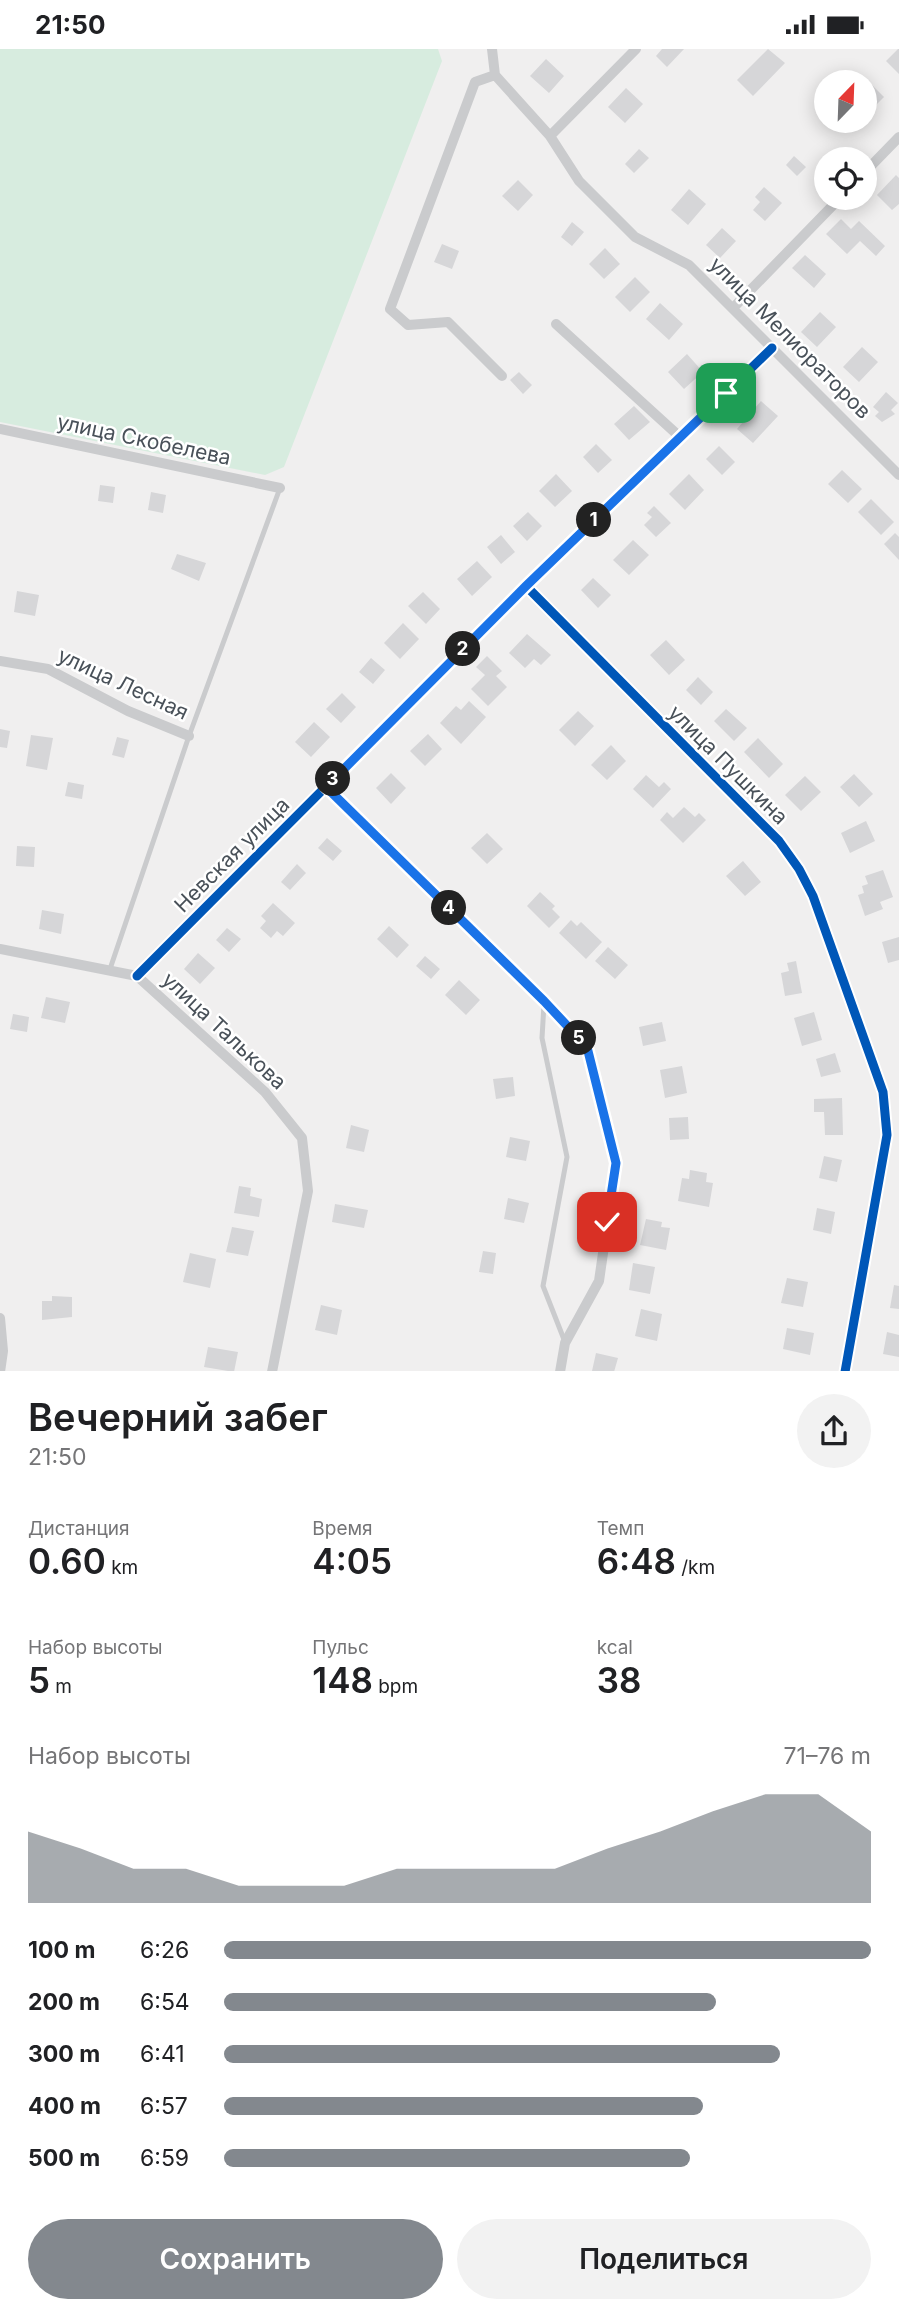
<!DOCTYPE html>
<html lang="ru">
<meta charset="utf-8">
<style>
body{margin:0;font-family:Inter,sans-serif;background:#f2f2f2;color:#202124;height:100vh;display:flex;flex-direction:column;font-size:26px;white-space:nowrap}
*{box-sizing:border-box;margin:0}
p{font-size:23px;color:#757577}
.icon{flex:none;width:38px;height:38px;fill:none;stroke:currentColor;stroke-width:2;stroke-linecap:round;stroke-linejoin:round}
.map{position:relative;height:1322px;overflow:hidden}
.drawer{display:flex;flex-direction:column;background:#fff;flex:1}
.drawer>*{flex:none}
.needle{width:46px;rotate:23deg}
.buttons{position:absolute;left:814px;top:21px;display:grid;gap:14px}
.buttons a{display:grid;place-items:center;width:63px;height:63px;border-radius:50%;background:#fff;box-shadow:0 4px 18px #0003;font-size:35px}
.pin{position:absolute;display:grid;place-items:center;width:60px;height:60px;color:#fff;margin:-30px;border-radius:14px;box-shadow:0 4px 10px #0006}
.km{position:absolute;width:35px;height:35px;margin:-18px;border-radius:50%;background:#222;color:#fff;font-size:19px;line-height:35px;text-align:center}
.round{display:grid;place-items:center;flex:none;width:74px;height:74px;border-radius:37px;background:#f2f2f2}
.headline{display:flex;align-items:center;justify-content:space-between;height:119px;padding:0 28px}
h1{font-size:38px;font-weight:600;line-height:52px}
.figures{display:grid;grid-template-columns:repeat(3,1fr);gap:10px;height:119px;padding:7px 28px}
.figures div{display:grid;align-content:center}
.figures b{font-size:35px;font-weight:600}
.figures small{font-size:19px;font-weight:400}
.figures p{font-size:19px}
.chart{height:196px;padding:14px 28px}
.chart p{display:flex;justify-content:space-between}
.chart svg{width:100%;height:126px;margin-top:7px;fill:#83888e;opacity:.7}
.primary-button{display:flex;gap:14px;margin-top:auto;padding:14px 28px}
.primary-button a{flex:1;height:80px;border-radius:42px;background:#83888e;color:#fff;font-size:28px;font-weight:600;line-height:80px;text-align:center}
.primary-button a+a{background:#f2f2f2;color:#202124}
ul{padding:0 28px;list-style:none;font-size:23px}
li{display:grid;grid-template-columns:112px 84px 1fr;align-items:center;height:52px}
li i{height:18px;border-radius:9px;background:#83888e}
.status{display:flex;justify-content:space-between;align-items:center;height:49px;padding:0 35px;background:#fff;direction:ltr}
.status svg{height:19px;fill:currentColor}
.map>svg:first-child{display:block}
</style>
<div class="status"><b>21:50</b><svg viewBox="0 0 49 12"><path d="M0 12V9h3v3zM5 12V6h3v6zM10 12V3h3v9zM15 12V0h3v12zM26 1h20v11H26zM47 4h2v5h-2z"/></svg></div>
<div class="map">
<svg width="899" height="1323" viewBox="0 0 899 1323">
<rect width="100%" height="100%" fill="#f0efef"/>
<path fill="#d7ecdf" d="M 0,0 L 438,0 L 442,12 L 284,418 L 265,426 L 0,373 Z"/>
<path fill="#d6d6d8" d="M 662,0 L 684,0 L 667,18 L 656,7 Z
M 768,0 L 785,14 L 753,47 L 737,31 Z
M 898,0 L 899,0 L 899,25 L 886,12 Z
M 546,10 L 564,27 L 549,44 L 530,27 Z
M 868,32 L 884,48 L 864,68 L 864,36 Z
M 626,39 L 643,55 L 625,74 L 608,58 Z
M 639,100 L 649,109 L 634,124 L 625,115 Z
M 794,107 L 806,118 L 797,127 L 786,116 Z
M 896,126 L 899,129 L 899,155 L 892,161 L 877,146 Z
M 518,131 L 533,146 L 518,162 L 502,147 Z
M 764,138 L 782,154 L 765,172 L 753,161 L 760,153 L 755,148 Z
M 689,140 L 706,155 L 688,176 L 671,161 Z
M 841,170 L 851,180 L 859,172 L 885,197 L 876,207 L 860,192 L 847,205 L 826,185 Z
M 572,173 L 584,183 L 572,197 L 561,188 Z
M 722,179 L 736,192 L 720,209 L 706,196 Z
M 442,195 L 459,202 L 452,220 L 434,213 Z
M 605,199 L 620,215 L 604,230 L 589,215 Z
M 805,206 L 826,225 L 814,239 L 792,219 Z
M 635,228 L 650,243 L 630,263 L 615,248 Z
M 660,254 L 683,275 L 669,291 L 646,270 Z
M 820,263 L 836,278 L 817,298 L 801,283 Z
M 862,298 L 878,313 L 859,333 L 843,318 Z
M 687,305 L 703,323 L 684,340 L 668,323 Z
M 519,323 L 532,336 L 523,345 L 510,331 Z
M 886,343 L 898,354 L 891,361 L 895,365 L 882,373 L 875,367 L 879,363 L 873,358 Z
M 761,352 L 778,367 L 753,394 L 737,380 Z
M 634,357 L 650,373 L 629,391 L 614,375 Z
M 596,395 L 612,411 L 598,424 L 583,408 Z
M 719,397 L 735,413 L 722,426 L 706,410 Z
M 842,421 L 862,440 L 848,454 L 828,435 Z
M 556,425 L 572,442 L 555,458 L 539,442 Z
M 689,425 L 704,441 L 685,461 L 669,445 Z
M 100,436 L 115,438 L 113,454 L 98,452 Z
M 151,443 L 166,446 L 163,464 L 148,461 Z
M 871,450 L 894,473 L 881,486 L 858,463 Z
M 654,457 L 671,474 L 656,488 L 644,476 L 652,468 L 647,464 Z
M 528,463 L 542,477 L 527,492 L 513,477 Z
M 895,484 L 899,488 L 899,511 L 884,495 Z
M 501,486 L 515,503 L 501,515 L 487,498 Z
M 633,491 L 649,506 L 629,526 L 613,511 Z
M 177,505 L 206,514 L 199,532 L 171,520 Z
M 477,512 L 492,528 L 472,547 L 457,530 Z
M 593,529 L 611,546 L 598,559 L 581,541 Z
M 17,542 L 39,546 L 35,567 L 14,563 Z
M 423,543 L 440,560 L 426,575 L 408,557 Z
M 403,574 L 419,590 L 400,610 L 384,594 Z
M 527,585 L 551,606 L 541,616 L 534,610 L 525,619 L 509,604 Z
M 666,591 L 685,611 L 669,626 L 650,606 Z
M 487,607 L 502,622 L 496,627 L 507,638 L 488,657 L 471,640 L 485,626 L 476,618 Z
M 371,609 L 385,621 L 373,635 L 359,623 Z
M 698,628 L 713,643 L 701,656 L 686,641 Z
M 342,644 L 356,658 L 341,674 L 326,660 Z
M 469,652 L 486,668 L 461,695 L 440,674 L 456,657 L 461,661 Z
M 726,660 L 747,679 L 734,692 L 714,672 Z
M 578,662 L 594,677 L 575,697 L 559,681 Z
M 314,673 L 330,688 L 311,708 L 295,693 Z
M 0,680 L 10,682 L 7,699 L 0,698 Z
M 428,685 L 442,700 L 425,717 L 410,702 Z
M 31,686 L 53,689 L 47,721 L 26,717 Z
M 117,688 L 129,691 L 124,709 L 112,706 Z
M 758,689 L 783,715 L 769,729 L 744,703 Z
M 611,696 L 626,712 L 607,731 L 591,716 Z
M 391,724 L 406,739 L 391,755 L 376,739 Z
M 854,725 L 873,745 L 859,758 L 840,738 Z
M 646,726 L 659,738 L 664,733 L 671,740 L 653,759 L 633,740 Z
M 805,727 L 821,743 L 801,762 L 785,746 Z
M 68,733 L 84,736 L 82,750 L 65,747 Z
M 684,758 L 695,768 L 699,764 L 706,771 L 683,794 L 660,771 L 667,763 L 673,769 Z
M 866,772 L 875,792 L 850,804 L 841,784 Z
M 487,784 L 503,800 L 487,815 L 471,799 Z
M 327,789 L 342,802 L 333,812 L 318,799 Z
M 17,797 L 35,798 L 34,818 L 16,817 Z
M 743,812 L 761,833 L 745,847 L 726,827 Z
M 297,815 L 306,824 L 290,841 L 281,833 Z
M 883,821 L 893,848 L 880,853 L 883,860 L 865,867 L 858,846 L 864,844 L 862,837 L 868,835 L 865,827 Z
M 540,843 L 555,857 L 552,860 L 560,868 L 549,879 L 527,857 Z
M 273,854 L 295,874 L 283,887 L 277,882 L 271,889 L 260,879 L 266,872 L 261,867 Z
M 42,861 L 64,865 L 61,885 L 39,880 Z
M 571,871 L 577,877 L 581,873 L 602,893 L 586,910 L 559,884 Z
M 389,877 L 409,896 L 397,909 L 377,890 Z
M 227,879 L 241,890 L 229,903 L 216,891 Z
M 899,888 L 899,911 L 888,914 L 882,893 Z
M 608,898 L 628,916 L 615,930 L 595,912 Z
M 198,904 L 215,919 L 200,935 L 184,920 Z
M 425,907 L 440,920 L 431,930 L 416,917 Z
M 796,912 L 802,944 L 785,947 L 781,924 L 789,922 L 787,914 Z
M 459,931 L 480,951 L 466,966 L 445,946 Z
M 46,948 L 70,953 L 65,974 L 41,969 Z
M 814,963 L 822,991 L 802,997 L 794,969 Z
M 13,965 L 29,968 L 27,983 L 10,980 Z
M 662,973 L 666,992 L 643,997 L 639,978 Z
M 835,1004 L 841,1023 L 821,1028 L 816,1010 Z
M 682,1017 L 687,1044 L 665,1049 L 660,1021 Z
M 513,1028 L 515,1047 L 496,1050 L 493,1030 Z
M 842,1049 L 843,1086 L 825,1086 L 824,1063 L 814,1063 L 814,1050 Z
M 688,1068 L 689,1090 L 670,1091 L 669,1069 Z
M 351,1076 L 369,1081 L 364,1103 L 346,1099 Z
M 510,1088 L 530,1092 L 526,1112 L 506,1108 Z
M 824,1107 L 842,1111 L 837,1133 L 819,1129 Z
M 690,1121 L 707,1124 L 706,1133 L 713,1134 L 709,1158 L 678,1152 L 682,1129 L 689,1130 Z
M 239,1137 L 251,1139 L 250,1147 L 262,1150 L 259,1168 L 234,1164 Z
M 508,1149 L 529,1154 L 524,1174 L 504,1170 Z
M 335,1155 L 368,1161 L 364,1179 L 332,1173 Z
M 817,1159 L 835,1163 L 831,1185 L 813,1181 Z
M 646,1170 L 662,1173 L 661,1178 L 670,1179 L 666,1201 L 640,1196 Z
M 232,1178 L 254,1182 L 248,1207 L 226,1203 Z
M 483,1202 L 496,1204 L 493,1225 L 479,1223 Z
M 190,1204 L 216,1210 L 210,1239 L 183,1233 Z
M 633,1214 L 655,1218 L 650,1245 L 629,1241 Z
M 787,1229 L 808,1233 L 803,1258 L 781,1254 Z
M 894,1236 L 899,1237 L 899,1260 L 890,1259 Z
M 52,1247 L 72,1248 L 72,1268 L 42,1271 L 42,1252 L 52,1252 Z
M 321,1256 L 342,1261 L 337,1286 L 315,1281 Z
M 641,1260 L 662,1265 L 657,1292 L 635,1287 Z
M 787,1279 L 814,1284 L 810,1306 L 783,1300 Z
M 887,1283 L 899,1286 L 899,1308 L 883,1305 Z
M 208,1298 L 238,1303 L 234,1323 L 204,1318 Z
M 596,1304 L 618,1309 L 614,1323 L 592,1322 Z"/>
<g fill="none" stroke-linecap="round" stroke-linejoin="round">
<path stroke="#cacbcd" stroke-width="5" d="M 110,920 L 189,687 L 280,439
M 544,955 L 542,989 L 567,1108 L 543,1237 L 565,1293"/>
<path stroke="#cacbcd" stroke-width="10" d="M 492,0 L 495,26 L 550,87 L 579,132 L 635,188 L 689,216 L 899,426
M 495,26 L 475,33 L 390,260 L 408,276 L 448,273 L 502,327
M 550,87 L 636,0
M 864,124 L 899,88
M 734,258 L 840,149
M 556,275 L 680,388
M 0,380 L 280,439
M 526,537 L 779,792 L 799,820 L 813,847 L 883,1043 L 887,1086 L 845,1323
M 0,612 L 48,620 L 128,662 L 189,687
M 325,738 L 544,952 L 587,998 L 616,1114 L 599,1232 L 565,1294 L 560,1323
M 0,900 L 137,927 L 265,1043 L 302,1089 L 308,1142 L 272,1323
M 137,927 L 526,537 L 772,299
M 0,1269 L 3,1302 L 0,1323"/>
<defs>
<path id="cycleway" d="M 526,537 L 779,792 L 799,820 L 813,847 L 883,1043 L 887,1086 L 845,1323
M 137,927 L 526,537 L 772,299"/>
</defs>
<use href="#cycleway" stroke="#fff" stroke-width="13"/>
<use href="#cycleway" stroke="#0057b8" stroke-width="9"/>
</g>
<g fill="none" stroke-linecap="round" stroke-linejoin="round">
<defs>
<path id="route" d="M 607,1173 L 616,1114 L 587,998 L 544,952 L 326,738 L 526,537 L 726,344"/>
</defs>
<use href="#route" stroke="#fff" stroke-width="14"/>
<use href="#route" stroke="#1a73e8" stroke-width="9"/>
</g>
<g text-anchor="middle" stroke-width="5" stroke-linejoin="round" paint-order="stroke">
<g font-size="21" fill="#495159" stroke="#fff">
<text transform="translate(790 289) rotate(45)" y="7">улица Мелиораторов</text>
<text transform="translate(144 391) rotate(12)" y="7">улица Скобелева</text>
<text transform="translate(123 635) rotate(25)" y="7">улица Лесная</text>
<text transform="translate(728 716) rotate(45)" y="7">улица Пушкина</text>
<text transform="translate(232 806) rotate(-45)" y="7">Невская улица</text>
<text transform="translate(224 982) rotate(43)" y="7">улица Талькова</text>
</g>
</g>
</svg>
<div class="buttons">
<a><svg class="needle" viewBox="-14 -14 28 28"><path d="M0-13l5 13h-10z" fill="#e53935"/><path d="M0 13l5-13h-10z" fill="#757577"/></svg></a>
<a><svg class="icon" aria-label="locate" viewBox="0 0 24 24"><circle cx="12" cy="12" r="6"/><path d="M12 2v4M12 18v4M2 12h4M18 12h4"/></svg></a>
</div>
<div class="pin" style="left:726px;top:344px;background:#1e9e55"><svg class="icon" aria-label="arrive" viewBox="0 0 24 24"><path d="M6 21V4h12l-3 4 3 4H6"/></svg></div>
<div class="pin" style="left:607px;top:1173px;background:#d93025"><svg class="icon" aria-label="check" viewBox="0 0 24 24"><path d="M5 12l5 5 9-10"/></svg></div>
<b class="km" style="left:594px;top:471px">1</b>
<b class="km" style="left:463px;top:600px">2</b>
<b class="km" style="left:333px;top:730px">3</b>
<b class="km" style="left:449px;top:859px">4</b>
<b class="km" style="left:579px;top:989px">5</b>
</div>
<section class="drawer">
<div class="headline"><div><h1>Вечерний забег</h1><p>21:50</p></div><a class="round"><svg class="icon" aria-label="share" viewBox="0 0 24 24"><path d="M12 15V3M7 8l5-5 5 5M5 13v7h14v-7"/></svg></a></div>
<div class="figures">
<div><p>Дистанция</p><b>0.60<small> km</small></b></div>
<div><p>Время</p><b>4:05</b></div>
<div><p>Темп</p><b>6:48<small> /km</small></b></div>
</div>
<div class="figures">
<div><p>Набор высоты</p><b>5<small> m</small></b></div>
<div><p>Пульс</p><b>148<small> bpm</small></b></div>
<div><p>kcal</p><b>38</b></div>
</div>
<div class="chart"><p><span>Набор высоты</span>71–76 m</p>
<svg viewBox="0 0 160 44" preserveAspectRatio="none"><path d="M0 44V19L10 25L20 32L30 32L40 38L50 38L60 38L70 32L80 32L90 32L100 32L110 25L120 19L130 12L140 6L150 6L160 19V44z"/></svg>
</div>
<ul>
<li><b>100 m</b>6:26<i style="width:100%"></i></li>
<li><b>200 m</b>6:54<i style="width:76%"></i></li>
<li><b>300 m</b>6:41<i style="width:86%"></i></li>
<li><b>400 m</b>6:57<i style="width:74%"></i></li>
<li><b>500 m</b>6:59<i style="width:72%"></i></li>
</ul>
<div class="primary-button"><a>Сохранить</a><a>Поделиться</a></div>
</section>
